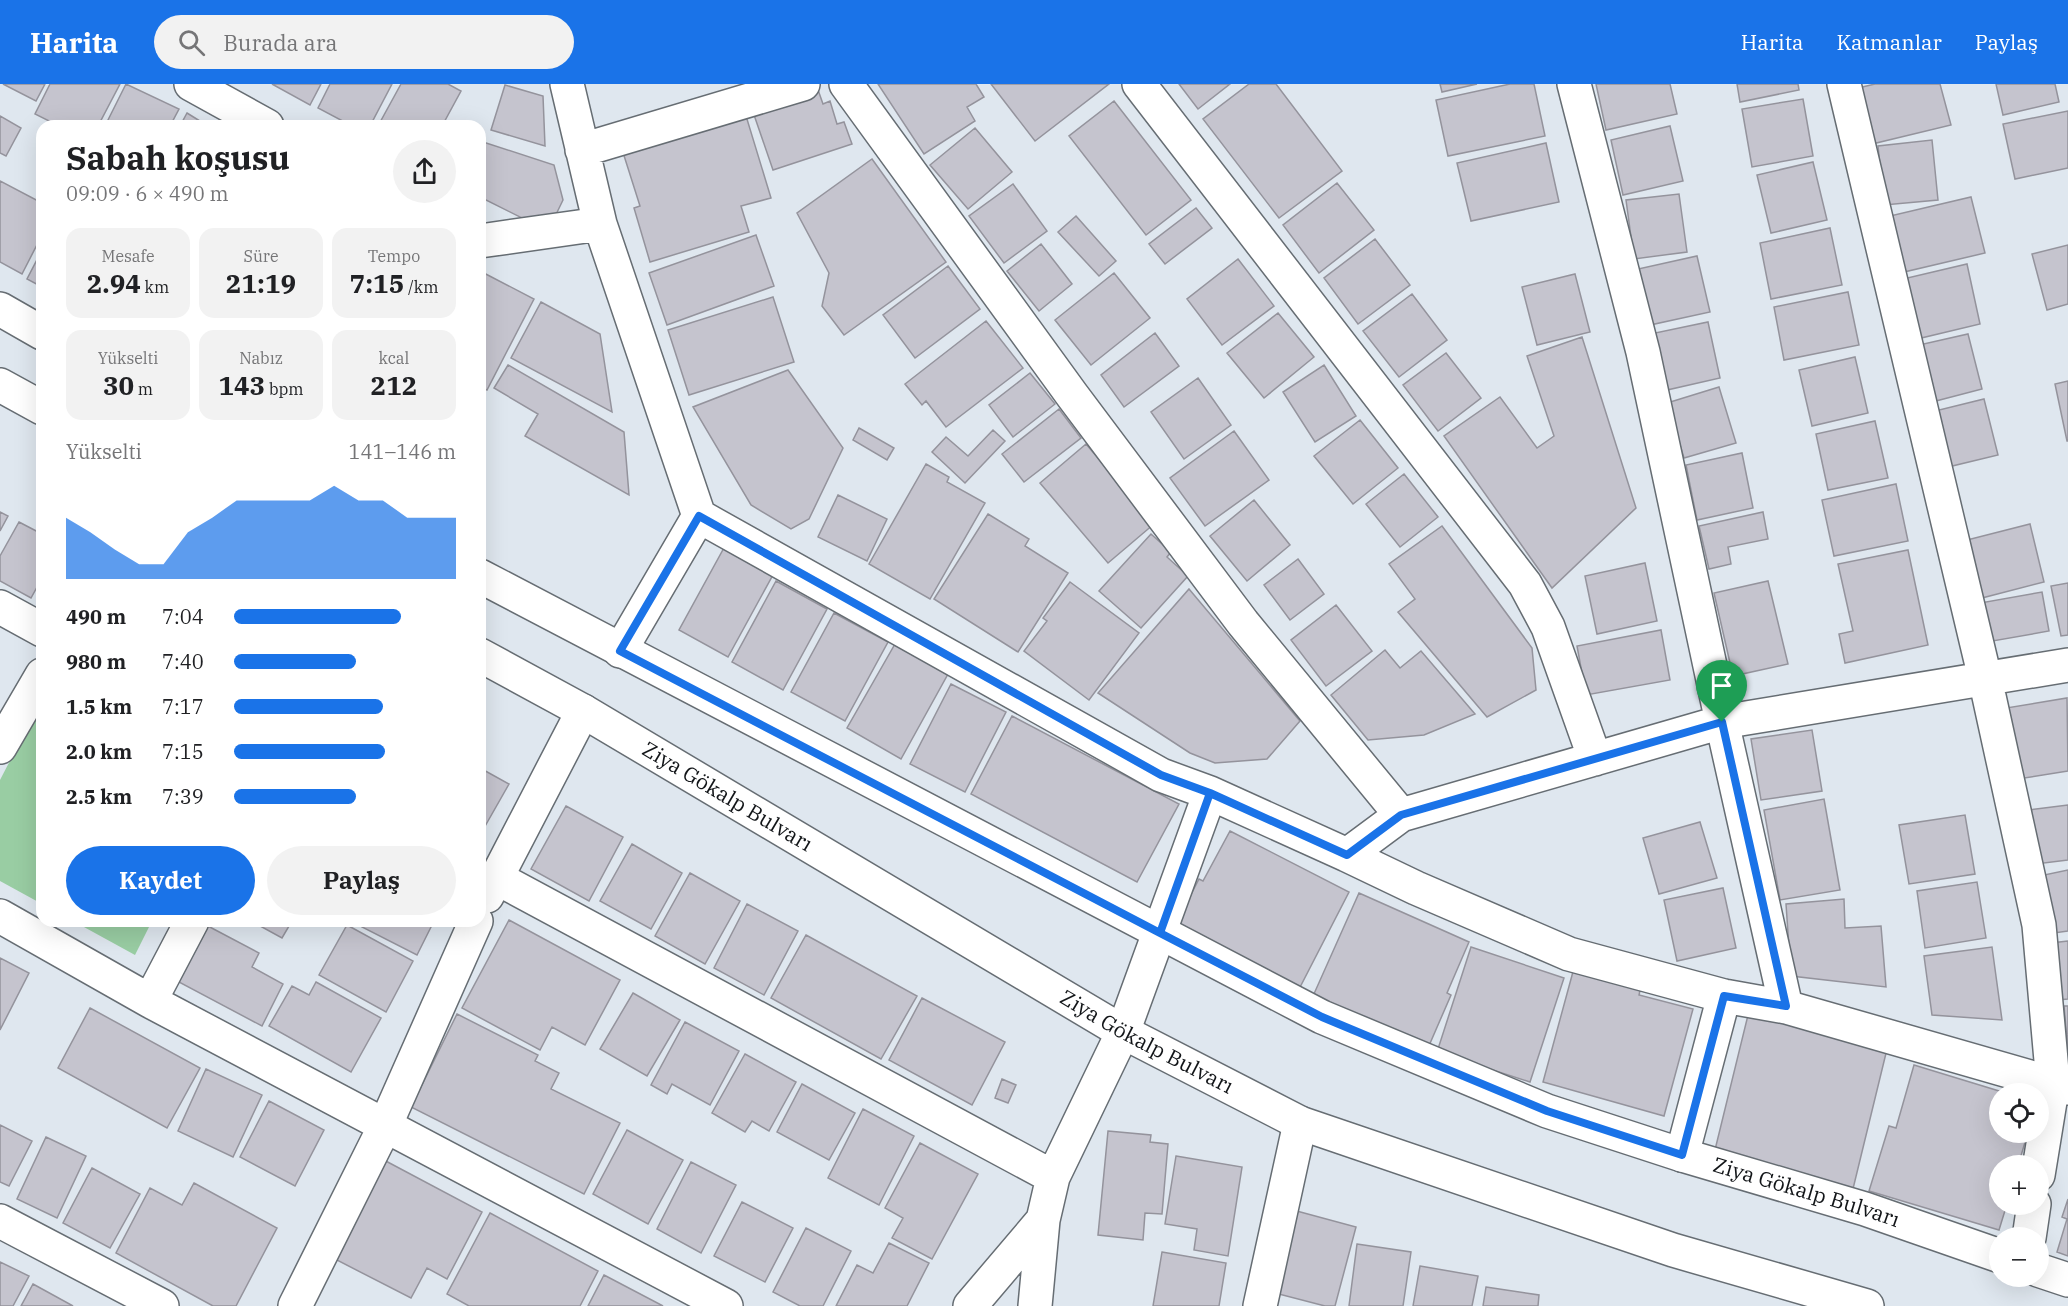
<!DOCTYPE html>
<html lang="tr">
<meta charset="utf-8">
<style>
body{margin:0;font-family:"IBM Plex Serif",serif;background:#f2f2f2;color:#202124;height:100vh;display:flex;flex-direction:column;font-size:22px;white-space:nowrap}
*{box-sizing:border-box;margin:0}
p{font-size:20px;color:#757577}
.icon{flex:none;width:33px;height:33px;fill:none;stroke:currentColor;stroke-width:2;stroke-linecap:round;stroke-linejoin:round}
.map{position:relative;flex:1;overflow:hidden}
.panel{position:absolute;left:36px;top:36px;width:450px;height:807px;display:flex;flex-direction:column;background:#fff;border-radius:18px;box-shadow:0 6px 24px #0002}
.panel>*{flex:none}
.buttons{position:absolute;left:1989px;top:999px;display:grid;gap:12px}
.buttons a{display:grid;place-items:center;width:60px;height:60px;border-radius:50%;background:#fff;box-shadow:0 6px 24px #0002;font-size:30px}
.pin{position:absolute;display:grid;place-items:center;width:51px;height:51px;color:#fff;margin:-62px -26px;border-radius:50% 50% 50% 0;rotate:-45deg;box-shadow:0 0 6px #0007}
.pin .icon{rotate:45deg}
.round{display:grid;place-items:center;flex:none;width:63px;height:63px;border-radius:32px;background:#f2f2f2}
.overview{display:flex;align-items:center;justify-content:space-between;height:102px;padding:0 30px}
h1{font-size:33px;font-weight:700;line-height:45px}
.stats{display:grid;grid-template-columns:repeat(3,1fr);gap:9px;height:102px;padding:6px 30px}
.stats div{display:grid;align-content:center;border-radius:15px;background:#f2f2f2;text-align:center}
.stats b{font-size:26px;font-weight:700}
.stats small{font-size:16px;font-weight:400}
.stats p{font-size:16px}
.chart{height:168px;padding:12px 30px}
.chart p{display:flex;justify-content:space-between}
.chart svg{width:100%;height:108px;margin-top:6px;fill:#1a73e8;opacity:.7}
.action{display:flex;gap:12px;margin-top:auto;padding:12px 30px}
.action a{flex:1;height:69px;border-radius:36px;background:#1a73e8;color:#fff;font-size:24px;font-weight:700;line-height:69px;text-align:center}
.action a+a{background:#f2f2f2;color:#202124}
ul{padding:0 30px;list-style:none;font-size:20px}
li{display:grid;grid-template-columns:96px 72px 1fr;align-items:center;height:45px}
li i{height:15px;border-radius:8px;background:#1a73e8}
header{display:flex;align-items:center;gap:36px;box-sizing:border-box;height:84px;padding:0 30px;background:#1a73e8;color:#fff}
header strong{font-size:28px}
nav{display:flex;gap:33px;margin-inline-start:auto;font-size:21px}
.search{width:420px;height:54px;background:#f2f2f2;display:flex;align-items:center;gap:15px;box-sizing:border-box;padding:0 21px;border-radius:33px;color:#757577;font-size:22px}
.map>svg:first-child{display:block}
</style>
<header>
<strong>Harita</strong>
<div class="search"><svg class="icon" aria-label="search" viewBox="0 0 24 24"><circle cx="10" cy="10" r="6"/><path d="M15 15l6 6"/></svg>Burada ara</div>
<nav><a>Harita</a><a>Katmanlar</a><a>Paylaş</a></nav>
</header>
<div class="map">
<svg width="2068" height="1222" viewBox="0 0 2068 1222">
<rect width="100%" height="100%" fill="#dfe7ef"/>
<path fill="#99cda3" d="M 42,615 L 42,820 L 0,797 L 0,696 Z
M 73,837 L 152,837 L 135,871 Z"/>
<path fill="#c5c4ce" stroke="#94939c" stroke-width="1.5" d="M 3,0 L 45,0 L 36,17 Z
M 50,0 L 120,0 L 98,42 L 59,42 L 35,30 Z
M 126,0 L 179,25 L 170,42 L 105,42 Z
M 272,0 L 321,0 L 310,21 Z
M 330,0 L 392,0 L 370,42 L 352,42 L 318,24 Z
M 401,0 L 448,0 L 461,7 L 442,42 L 378,42 Z
M 878,0 L 976,0 L 984,13 L 967,23 L 975,37 L 924,70 Z
M 991,0 L 1109,0 L 1035,57 Z
M 1179,0 L 1230,0 L 1198,25 Z
M 1249,0 L 1276,0 L 1342,87 L 1279,134 L 1203,35 Z
M 1440,0 L 1477,0 L 1442,8 Z
M 1510,0 L 1534,0 L 1545,52 L 1448,72 L 1436,16 Z
M 1596,0 L 1670,0 L 1677,30 L 1606,46 Z
M 1737,0 L 1798,0 L 1799,6 L 1740,18 Z
M 1875,0 L 1940,0 L 1951,41 L 1872,60 L 1858,4 Z
M 1996,0 L 2055,0 L 2059,18 L 2003,31 Z
M 505,1 L 543,12 L 545,62 L 491,46 Z
M 817,3 L 823,20 L 830,17 L 837,40 L 844,38 L 852,60 L 773,86 L 752,25 Z
M 1803,15 L 1813,72 L 1752,83 L 1742,25 Z
M 1114,17 L 1191,116 L 1146,151 L 1069,52 Z
M 743,22 L 771,114 L 741,122 L 749,148 L 650,178 L 634,124 L 640,122 L 620,59 Z
M 2068,27 L 2068,84 L 2015,95 L 2003,40 Z
M 187,29 L 208,42 L 180,42 Z
M 0,32 L 21,44 L 6,72 L 0,69 Z
M 1670,42 L 1683,97 L 1623,111 L 1611,56 Z
M 975,44 L 1012,88 L 968,125 L 930,81 Z
M 1932,56 L 1938,116 L 1884,121 L 1878,62 Z
M 480,57 L 554,81 L 563,116 L 548,147 L 480,113 Z
M 1546,59 L 1559,118 L 1471,137 L 1457,79 Z
M 872,75 L 946,178 L 844,251 L 822,222 L 829,189 L 797,129 Z
M 1813,78 L 1827,136 L 1771,149 L 1757,91 Z
M 0,97 L 42,119 L 42,151 L 22,190 L 0,178 Z
M 1337,99 L 1374,146 L 1319,189 L 1283,141 Z
M 1013,100 L 1047,147 L 1004,179 L 969,132 Z
M 1679,110 L 1687,168 L 1634,175 L 1626,116 Z
M 1971,113 L 1985,169 L 1904,188 L 1890,132 Z
M 1196,124 L 1212,144 L 1165,180 L 1149,160 Z
M 1076,132 L 1116,177 L 1099,192 L 1058,148 Z
M 1830,144 L 1842,201 L 1771,215 L 1760,159 Z
M 756,151 L 774,202 L 667,241 L 649,189 Z
M 1375,155 L 1410,201 L 1358,240 L 1324,194 Z
M 1041,160 L 1072,200 L 1039,227 L 1007,187 Z
M 2068,161 L 2068,220 L 2047,226 L 2032,170 Z
M 42,166 L 42,203 L 27,195 Z
M 1697,172 L 1710,228 L 1650,241 L 1638,185 Z
M 1238,175 L 1274,222 L 1222,261 L 1187,215 Z
M 1967,180 L 1980,240 L 1917,255 L 1903,195 Z
M 948,182 L 980,225 L 915,274 L 883,231 Z
M 480,187 L 534,215 L 487,306 L 480,303 Z
M 1114,189 L 1150,234 L 1091,281 L 1055,236 Z
M 1575,190 L 1590,248 L 1537,261 L 1522,203 Z
M 1848,208 L 1859,261 L 1784,276 L 1774,223 Z
M 1412,210 L 1447,256 L 1399,293 L 1363,247 Z
M 773,213 L 794,278 L 689,311 L 668,246 Z
M 541,218 L 600,250 L 612,328 L 511,274 Z
M 1278,229 L 1314,273 L 1264,314 L 1227,269 Z
M 986,237 L 1023,284 L 946,343 L 926,317 L 922,321 L 905,300 Z
M 1708,238 L 1720,294 L 1667,306 L 1655,249 Z
M 1155,249 L 1179,282 L 1124,323 L 1101,291 Z
M 1968,250 L 1982,305 L 1932,318 L 1919,261 Z
M 1582,253 L 1636,424 L 1552,504 L 1444,352 L 1500,313 L 1537,364 L 1554,352 L 1527,272 Z
M 1446,269 L 1481,314 L 1438,347 L 1403,301 Z
M 1855,273 L 1868,329 L 1812,342 L 1799,286 Z
M 508,281 L 624,348 L 629,411 L 525,352 L 538,330 L 494,304 Z
M 1324,281 L 1356,332 L 1315,358 L 1283,308 Z
M 788,286 L 843,364 L 809,435 L 791,445 L 751,421 L 693,323 Z
M 1030,289 L 1055,320 L 1013,353 L 989,321 Z
M 1198,294 L 1231,341 L 1184,375 L 1151,328 Z
M 2068,297 L 2068,357 L 2067,357 L 2055,300 Z
M 1719,303 L 1736,359 L 1684,374 L 1667,319 Z
M 1984,315 L 1998,371 L 1948,383 L 1935,327 Z
M 1059,325 L 1081,354 L 1024,398 L 1002,370 Z
M 1360,336 L 1398,384 L 1353,420 L 1314,372 Z
M 1875,337 L 1888,394 L 1828,406 L 1816,350 Z
M 859,344 L 894,364 L 887,376 L 853,356 Z
M 993,346 L 1005,357 L 965,399 L 932,368 L 946,353 L 968,372 Z
M 1234,347 L 1269,396 L 1205,442 L 1170,394 Z
M 1086,360 L 1154,440 L 1108,479 L 1040,399 Z
M 1742,369 L 1753,424 L 1697,436 L 1686,381 Z
M 926,380 L 949,393 L 947,398 L 985,419 L 930,515 L 869,480 Z
M 1404,390 L 1438,433 L 1400,463 L 1366,420 Z
M 1896,400 L 1908,457 L 1834,472 L 1822,416 Z
M 838,411 L 887,435 L 867,477 L 818,453 Z
M 1254,416 L 1290,461 L 1247,497 L 1210,452 Z
M 0,428 L 8,432 L 0,447 Z
M 1763,428 L 1768,455 L 1728,463 L 1731,480 L 1709,485 L 1699,442 Z
M 988,430 L 1029,455 L 1025,462 L 1068,489 L 1018,568 L 934,515 Z
M 19,438 L 42,450 L 42,494 L 31,514 L 0,497 L 0,472 Z
M 2030,440 L 2044,498 L 1978,515 L 1963,457 Z
M 1442,442 L 1532,564 L 1536,606 L 1487,633 L 1398,528 L 1415,515 L 1389,480 Z
M 1151,450 L 1171,468 L 1167,473 L 1188,492 L 1141,544 L 1099,507 Z
M 725,462 L 774,489 L 728,573 L 679,546 Z
M 1908,466 L 1928,561 L 1845,579 L 1839,550 L 1853,547 L 1838,480 Z
M 1298,475 L 1324,510 L 1290,536 L 1264,501 Z
M 1645,479 L 1657,537 L 1597,550 L 1585,492 Z
M 776,497 L 827,525 L 783,606 L 732,578 Z
M 1768,497 L 1788,580 L 1733,592 L 1714,509 Z
M 1070,498 L 1139,549 L 1089,616 L 1024,567 L 1047,537 L 1043,534 Z
M 2068,499 L 2068,551 L 2061,552 L 2051,502 Z
M 1189,505 L 1300,637 L 1267,675 L 1215,679 L 1190,669 L 1098,609 Z
M 2042,508 L 2049,547 L 1987,558 L 1980,519 Z
M 1336,521 L 1372,567 L 1326,602 L 1291,556 Z
M 834,529 L 888,558 L 845,637 L 791,608 Z
M 1661,546 L 1670,596 L 1586,611 L 1577,562 Z
M 895,560 L 948,590 L 901,675 L 847,644 Z
M 1385,566 L 1400,584 L 1421,567 L 1475,630 L 1424,651 L 1368,656 L 1331,611 Z
M 951,600 L 1006,628 L 965,708 L 910,680 Z
M 2067,614 L 2068,687 L 2018,695 L 2006,624 Z
M 1012,632 L 1179,720 L 1137,798 L 971,710 Z
M 1812,646 L 1822,707 L 1761,716 L 1751,655 Z
M 480,684 L 509,700 L 480,751 Z
M 1824,715 L 1840,806 L 1780,816 L 1764,726 Z
M 2068,721 L 2068,776 L 2036,780 L 2029,726 Z
M 566,722 L 623,753 L 589,817 L 531,785 Z
M 1965,731 L 1975,790 L 1909,800 L 1899,741 Z
M 1700,738 L 1717,794 L 1659,810 L 1643,754 Z
M 1230,747 L 1349,808 L 1297,909 L 1173,845 L 1199,795 L 1203,797 Z
M 632,760 L 682,789 L 651,845 L 600,817 Z
M 2068,786 L 2068,847 L 2054,849 L 2044,791 Z
M 690,789 L 740,817 L 705,880 L 655,852 Z
M 1977,798 L 1986,854 L 1925,864 L 1917,807 Z
M 1723,804 L 1736,864 L 1677,877 L 1664,816 Z
M 1359,809 L 1469,858 L 1447,909 L 1451,911 L 1428,964 L 1313,912 Z
M 1844,815 L 1845,844 L 1881,842 L 1886,903 L 1791,892 L 1786,820 Z
M 747,820 L 798,847 L 764,911 L 714,884 Z
M 509,836 L 620,896 L 585,961 L 552,943 L 540,966 L 462,924 Z
M 251,837 L 292,837 L 282,854 Z
M 365,837 L 434,837 L 417,871 L 362,843 Z
M 206,841 L 259,869 L 252,883 L 283,900 L 262,942 L 177,897 Z
M 347,841 L 413,877 L 386,928 L 319,891 Z
M 806,851 L 917,912 L 881,975 L 771,914 Z
M 2068,857 L 2068,915 L 2058,916 L 2051,859 Z
M 1471,863 L 1564,894 L 1530,998 L 1437,968 Z
M 1992,863 L 2002,936 L 1932,931 L 1924,872 Z
M 0,874 L 29,889 L 0,946 Z
M 1574,884 L 1641,902 L 1639,911 L 1693,925 L 1664,1032 L 1543,998 Z
M 316,898 L 381,934 L 351,988 L 269,942 L 292,902 L 309,911 Z
M 633,909 L 680,936 L 647,992 L 600,965 Z
M 922,914 L 1005,958 L 972,1021 L 889,976 Z
M 2064,922 L 2068,922 L 2068,968 Z
M 90,924 L 200,984 L 167,1044 L 58,984 Z
M 1749,927 L 1888,961 L 1851,1113 L 1713,1074 Z
M 457,930 L 538,971 L 535,977 L 559,989 L 551,1005 L 620,1039 L 584,1110 L 411,1023 Z
M 685,938 L 739,967 L 710,1021 L 672,1000 L 667,1010 L 651,1001 Z
M 745,970 L 796,998 L 769,1047 L 752,1037 L 745,1048 L 712,1029 Z
M 1914,981 L 2009,1010 L 2000,1010 L 2000,1048 L 2028,1048 L 2018,1082 L 2000,1082 L 2000,1120 L 2007,1120 L 1999,1146 L 1869,1107 L 1889,1042 L 1896,1044 Z
M 206,985 L 262,1011 L 233,1073 L 178,1047 Z
M 1002,995 L 1016,1001 L 1008,1019 L 995,1014 Z
M 802,1000 L 855,1029 L 829,1076 L 777,1048 Z
M 269,1017 L 324,1046 L 295,1102 L 240,1073 Z
M 863,1025 L 914,1052 L 879,1121 L 828,1094 Z
M 0,1041 L 32,1057 L 9,1102 L 0,1098 Z
M 627,1046 L 683,1076 L 648,1140 L 593,1110 Z
M 1108,1047 L 1151,1051 L 1150,1058 L 1168,1060 L 1162,1130 L 1145,1129 L 1143,1156 L 1098,1151 Z
M 46,1053 L 86,1072 L 57,1134 L 17,1115 Z
M 920,1059 L 978,1090 L 932,1175 L 892,1154 L 903,1134 L 885,1124 Z
M 1176,1072 L 1242,1083 L 1228,1172 L 1194,1166 L 1197,1145 L 1165,1140 Z
M 382,1075 L 482,1128 L 447,1195 L 427,1184 L 411,1214 L 331,1173 Z
M 691,1078 L 736,1101 L 701,1169 L 657,1145 Z
M 92,1084 L 140,1110 L 110,1164 L 63,1139 Z
M 194,1099 L 277,1144 L 236,1222 L 213,1222 L 116,1169 L 150,1104 L 182,1121 Z
M 2068,1115 L 2068,1172 L 2057,1168 L 2067,1135 L 2062,1133 Z
M 742,1118 L 793,1144 L 765,1198 L 714,1172 Z
M 1293,1126 L 1356,1143 L 1335,1222 L 1325,1222 L 1271,1208 Z
M 490,1129 L 598,1187 L 580,1222 L 469,1222 L 447,1210 Z
M 806,1144 L 851,1167 L 823,1222 L 800,1222 L 773,1208 Z
M 889,1159 L 929,1179 L 907,1222 L 836,1222 L 857,1181 L 873,1189 Z
M 1357,1160 L 1411,1168 L 1403,1222 L 1349,1222 Z
M 1162,1168 L 1226,1179 L 1219,1222 L 1153,1222 Z
M 0,1178 L 29,1192 L 13,1222 L 0,1222 Z
M 1420,1182 L 1478,1192 L 1472,1222 L 1413,1222 Z
M 604,1191 L 663,1222 L 588,1222 Z
M 33,1200 L 73,1222 L 21,1222 Z
M 1486,1203 L 1539,1211 L 1538,1222 L 1483,1222 Z"/>
<g fill="none" stroke-linecap="round" stroke-linejoin="round">
<defs>
<path id="street" d="M 191,0 L 267,42
M 567,0 L 600,140 L 699,432 L 620,567
M 846,0 L 1072,311 L 1243,539 L 1401,731
M 1139,0 L 1525,500 L 1548,543 L 1595,675
M 1574,0 L 1643,268 L 1722,638 L 1786,923
M 1844,0 L 1985,594 L 2039,841 L 2053,999 L 2038,1091
M 582,66 L 803,0
M 480,157 L 600,140
M 699,432 L 1161,691 L 1210,709 L 1347,771
M 0,523 L 42,546
M 2068,581 L 1722,638 L 1401,731 L 1347,771 L 1416,804 L 1569,870 L 1724,912 L 1786,923 L 2068,1004
M 0,663 L 42,591
M 495,793 L 1053,1093
M 487,812 L 583,627
M 0,832 L 150,917
M 192,837 L 150,917 L 726,1222
M 1682,1071 L 1724,912
M 0,1137 L 162,1222
M 2029,1154 L 2034,1120
M 295,1222 L 385,1042 L 476,837
M 970,1222 L 1043,1136
M 1035,1222 L 1043,1136 L 1053,1093 L 1123,948 L 1210,709
M 1260,1222 L 1300,1039"/>
<g id="secondary">
<path d="M 0,225 L 42,249"/>
<path d="M 0,301 L 42,324"/>
<path id="s1" d="M 480,492 L 1322,933 L 1547,1027 L 1682,1071 L 1865,1125 L 2000,1172"/>
<path id="s2" d="M 480,571 L 583,627 L 1123,948 L 1300,1039 L 1673,1166 L 1867,1222"/>
<path d="M 2038,1186 L 2068,1196"/>
</g>
</defs>
<use href="#street" stroke="#666d73" stroke-width="36"/>
<use href="#secondary" stroke="#666d73" stroke-width="36"/>
<use href="#street" stroke="#fff" stroke-width="33"/>
<use href="#secondary" stroke="#fff" stroke-width="33"/>
</g>
<g fill="none" stroke-linecap="round" stroke-linejoin="round">
<defs>
<path id="route" d="M 1722,638 L 1401,731 L 1347,771 L 1210,709 L 1160,849 L 620,567 L 699,432 L 1161,691 L 1210,709 L 1160,849 L 1322,933 L 1547,1027 L 1682,1071 L 1724,912 L 1786,922 L 1722,638"/>
</defs>
<use href="#route" stroke="#fff" stroke-width="12"/>
<use href="#route" stroke="#1a73e8" stroke-width="8"/>
</g>
<g text-anchor="middle" stroke-width="5" stroke-linejoin="round" paint-order="stroke">
<g font-size="21" fill="#121518" stroke="#dfe7ef">
<text dy="7" stroke="none"><textPath href="#s2" startOffset="285">Ziya Gökalp Bulvarı</textPath></text>
<text dy="7" stroke="none"><textPath href="#s2" startOffset="771">Ziya Gökalp Bulvarı</textPath></text>
<text dy="7" stroke="none"><textPath href="#s1" startOffset="1466">Ziya Gökalp Bulvarı</textPath></text>
</g>
</g>
</svg>
<div class="buttons">
<a><svg class="icon" aria-label="locate" viewBox="0 0 24 24"><circle cx="12" cy="12" r="6"/><path d="M12 2v4M12 18v4M2 12h4M18 12h4"/></svg></a>
<a>+</a>
<a>−</a>
</div>
<div class="pin" style="left:1722px;top:638px;background:#1e9e55"><svg class="icon" aria-label="arrive" viewBox="0 0 24 24"><path d="M6 21V4h12l-3 4 3 4H6"/></svg></div>
<section class="panel">
<div class="overview"><div><h1>Sabah koşusu</h1><p>09:09 · 6 × 490 m</p></div><a class="round"><svg class="icon" aria-label="share" viewBox="0 0 24 24"><path d="M12 15V3M7 8l5-5 5 5M5 13v7h14v-7"/></svg></a></div>
<div class="stats">
<div><p>Mesafe</p><b>2.94<small> km</small></b></div>
<div><p>Süre</p><b>21:19</b></div>
<div><p>Tempo</p><b>7:15<small> /km</small></b></div>
</div>
<div class="stats">
<div><p>Yükselti</p><b>30<small> m</small></b></div>
<div><p>Nabız</p><b>143<small> bpm</small></b></div>
<div><p>kcal</p><b>212</b></div>
</div>
<div class="chart"><p><span>Yükselti</span>141–146 m</p>
<svg viewBox="0 0 160 44" preserveAspectRatio="none"><path d="M0 44V19L10 25L20 32L30 38L40 38L50 25L60 19L70 12L80 12L90 12L100 12L110 6L120 12L130 12L140 19L150 19L160 19V44z"/></svg>
</div>
<ul>
<li><b>490 m</b>7:04<i style="width:75%"></i></li>
<li><b>980 m</b>7:40<i style="width:55%"></i></li>
<li><b>1.5 km</b>7:17<i style="width:67%"></i></li>
<li><b>2.0 km</b>7:15<i style="width:68%"></i></li>
<li><b>2.5 km</b>7:39<i style="width:55%"></i></li>
</ul>
<div class="action"><a>Kaydet</a><a>Paylaş</a></div>
</section>
</div>
